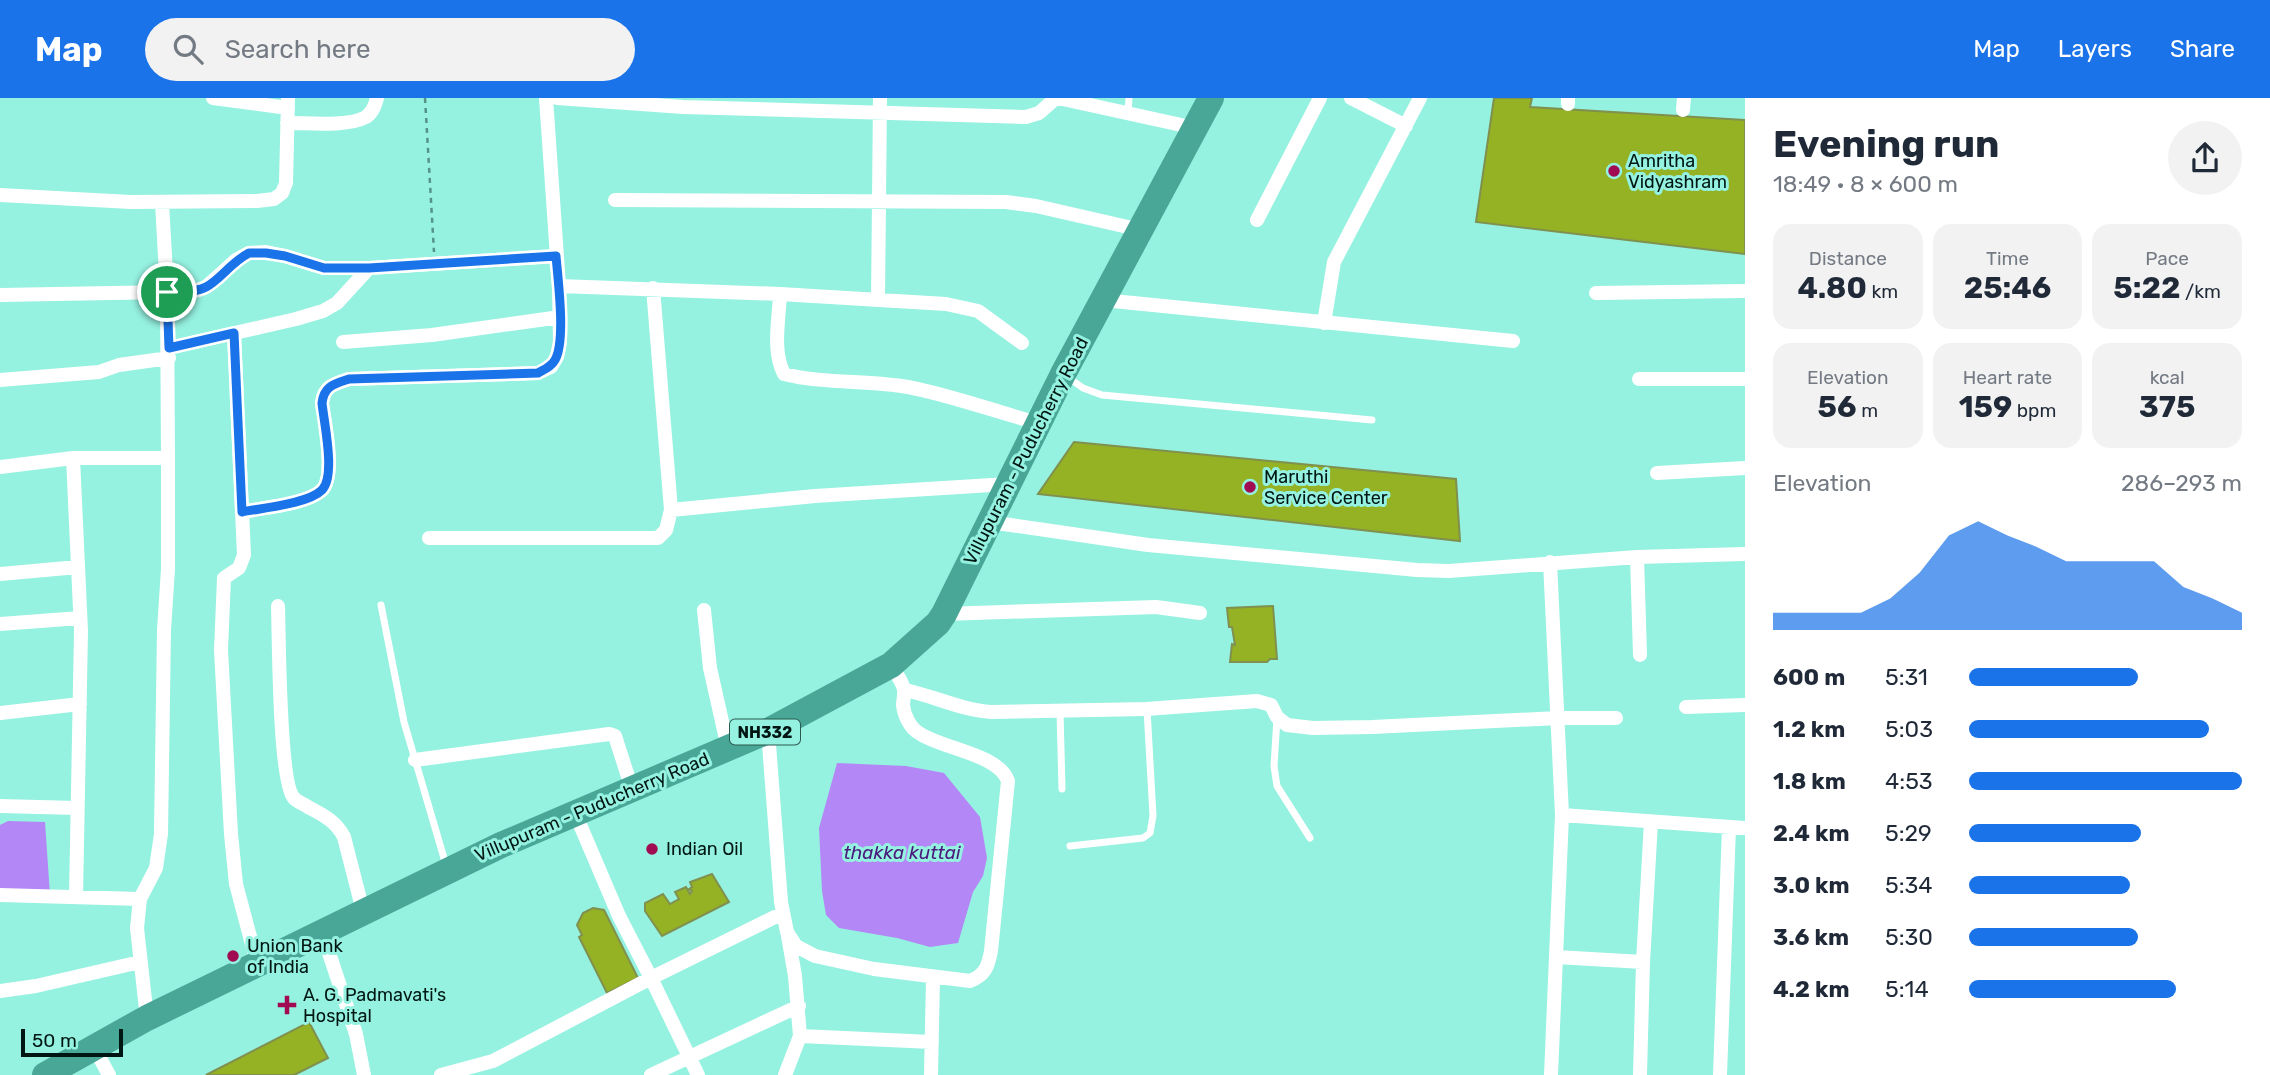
<!DOCTYPE html>
<meta charset="utf-8">
<style>
body{margin:0;font-family:Rubik,sans-serif;background:#f2f2f3;color:#1f2937;height:100vh;display:flex;flex-direction:column;font-size:26px;white-space:nowrap}
*{box-sizing:border-box;margin:0}
p{font-size:23px;color:#747a83}
.icon{flex:none;width:38px;height:38px;fill:none;stroke:currentColor;stroke-width:2;stroke-linecap:round;stroke-linejoin:round}
.map{position:relative;flex:1;overflow:hidden}
.sheet{display:flex;flex-direction:column;background:#fff;width:525px}
.sheet>*{flex:none}
.scale{position:absolute;left:21px;bottom:18px;width:102px;box-sizing:border-box;padding-left:7px;border:4px solid #001612;border-top:0;font-size:19px;line-height:24px;white-space:nowrap;color:#001612;-webkit-text-stroke:5px #95f1e0;paint-order:stroke}
.pin{position:absolute;display:grid;place-items:center;width:60px;height:60px;color:#fff;margin:-30px;border:4px solid #fff;border-radius:50%;box-shadow:0 2px 7px #0007}
.round{display:grid;place-items:center;flex:none;width:74px;height:74px;border-radius:37px;background:#f2f2f3}
.overview{display:flex;align-items:center;justify-content:space-between;height:119px;padding:0 28px}
h1{font-size:38px;font-weight:700;line-height:52px}
.stats{display:grid;grid-template-columns:repeat(3,1fr);gap:10px;height:119px;padding:7px 28px}
.stats div{display:grid;align-content:center;border-radius:18px;background:#f2f2f3;text-align:center}
.stats b{font-size:30px;font-weight:700}
.stats small{font-size:19px;font-weight:400}
.stats p{font-size:19px}
.chart{height:196px;padding:14px 28px}
.chart p{display:flex;justify-content:space-between}
.chart svg{width:100%;height:126px;margin-top:7px;fill:#1a73e8;opacity:.7}
ul{padding:0 28px;list-style:none;font-size:23px}
li{display:grid;grid-template-columns:112px 84px 1fr;align-items:center;height:52px}
li i{height:18px;border-radius:9px;background:#1a73e8}
header{display:flex;align-items:center;gap:42px;box-sizing:border-box;height:98px;padding:0 35px;background:#1a73e8;color:#fff}
header strong{font-size:33px}
nav{display:flex;gap:38px;margin-inline-start:auto;font-size:24px}
.search{width:490px;height:63px;background:#f2f2f3;display:flex;align-items:center;gap:18px;box-sizing:border-box;padding:0 24px;border-radius:38px;color:#747a83;font-size:26px}
main{display:flex;flex:1;min-height:0}
.map>svg:first-child{display:block}
</style>
<header>
<strong>Map</strong>
<div class="search"><svg class="icon" aria-label="search" viewBox="0 0 24 24"><circle cx="10" cy="10" r="6"/><path d="M15 15l6 6"/></svg>Search here</div>
<nav><a>Map</a><a>Layers</a><a>Share</a></nav>
</header>
<main>
<div class="map">
<svg width="1745" height="977" viewBox="0 0 1745 977">
<rect width="100%" height="100%" fill="#95f1e0"/>
<path fill="#b487f6" d="M 837,665 L 906,668 L 944,675 L 980,719 L 987,760 L 983,778 L 973,794 L 958,845 L 930,849 L 897,840 L 839,830 L 826,817 L 822,793 L 819,730 Z
M 8,723 L 45,724 L 50,797 L 0,794 L 0,727 Z"/>
<path fill="#95b225" stroke="#7f904f" stroke-width="2" d="M 1494,0 L 1532,0 L 1530,9 L 1745,22 L 1745,156 L 1476,124 Z
M 1074,344 L 1456,381 L 1460,443 L 1038,396 Z
M 1273,508 L 1277,561 L 1270,561 L 1267,564 L 1230,564 L 1232,546 L 1235,547 L 1232,529 L 1229,529 L 1227,510 Z
M 712,776 L 729,804 L 662,838 L 645,813 L 645,805 L 663,796 L 670,806 L 679,801 L 675,794 L 686,789 L 690,796 L 692,793 L 689,791 L 692,789 L 690,784 Z
M 593,810 L 604,812 L 638,880 L 607,895 L 579,839 L 582,837 L 577,827 L 583,815 Z
M 309,924 L 328,960 L 294,977 L 206,977 Z"/>
<g fill="none" stroke-linecap="round" stroke-linejoin="round">
<path stroke="#559388" stroke-width="2.5" stroke-dasharray="5 5" stroke-linecap="butt" d="M 425,0 L 434,154"/>
<path stroke="#fff" stroke-width="7" d="M 1128,15 L 1129,0
M 1066,278 L 1083,290 L 1102,297 L 1372,322
M 381,507 L 404,624 L 446,767
M 1060,613 L 1062,691
M 1277,620 L 1274,668 L 1277,688 L 1310,740
M 1070,748 L 1143,740 L 1150,735 L 1153,718 L 1147,611"/>
<path stroke="#fff" stroke-width="14" d="M 213,0 L 288,10
M 557,0 L 683,9 L 1026,19 L 1039,15 L 1056,0
M 1058,0 L 1195,30
M 1351,0 L 1406,28
M 1568,6 L 1568,0
M 1683,12 L 1684,0
M 287,25 C 308,25 348,29 366,19 C 373,14 375,7 377,0
M 0,97 L 131,104 L 257,103 L 274,101 L 282,95 L 286,85 L 288,0
M 615,102 L 1006,104 L 1036,108 L 1141,132
M 1257,122 L 1320,0
M 559,188 L 780,196 L 946,206 L 978,213 L 1022,245
M 653,190 L 671,412 L 815,398 L 1008,386
M 1596,195 L 1745,193
M 780,196 C 779,222 772,253 784,276 C 824,286 867,282 908,289 C 950,297 997,314 1038,325
M 0,197 L 167,194 L 162,105
M 878,202 L 880,0
M 1103,202 L 1513,243
M 1324,225 L 1334,164 L 1420,0
M 234,235 L 244,457 L 239,470 L 224,480 L 221,552 L 231,736 L 236,786 L 257,865
M 343,244 L 432,237 L 560,219
M 169,250 L 296,221 L 323,213 L 337,205 L 369,170
M 1639,281 L 1745,281
M 0,282 L 99,274 L 119,267 L 169,260
M 73,360 L 81,533 L 76,799
M 168,360 L 167,194 L 198,192 L 206,189 L 236,162 L 249,155 L 266,154 L 285,158 L 324,170 L 369,170 L 557,158
M 0,369 L 73,360 L 168,360 L 168,471 L 164,532 L 161,736 L 156,770 L 140,801 L 137,830 L 147,920
M 1657,375 L 1745,370
M 242,414 C 261,410 308,406 322,392 C 336,378 325,325 322,305 C 324,288 333,286 349,281 L 538,275 L 551,269 L 557,259 L 560,244 L 559,188 L 546,0
M 990,424 L 1148,447 L 1417,472 L 1449,473 L 1637,459 L 1745,456
M 429,440 L 658,440 L 666,432 L 671,412
M 1637,459 L 1640,557
M 1550,464 L 1562,717 L 1551,977
M 0,476 L 78,469
M 278,508 C 279,539 279,685 294,700 C 297,704 304,706 308,709 C 323,717 336,723 344,739 L 363,813
M 704,512 L 710,570 L 728,650
M 944,516 L 1156,509 L 1200,515
M 0,526 L 80,520
M 905,592 C 934,598 961,612 991,614 L 1146,611 L 1257,603 L 1271,607 L 1277,619 L 1287,627 L 1313,630 L 1372,629 L 1558,620 L 1616,620
M 1686,609 L 1745,607
M 0,615 L 80,606
M 768,633 L 781,804 L 787,834 L 796,848 L 815,858 L 874,871 L 970,883 C 985,877 988,869 991,853 L 1008,683 C 999,656 942,651 919,635 C 910,630 904,617 903,607 C 903,602 905,596 904,591 C 902,583 895,574 891,567
M 415,662 L 609,636 L 615,638 L 632,691
M 0,708 L 77,710
M 575,715 L 619,818 L 651,880 L 698,977
M 1562,717 L 1745,730
M 0,797 L 140,801
M 322,834 L 356,936 L 364,977
M 1556,859 L 1643,864
M 0,893 L 36,888 L 140,864
M 800,938 L 932,944
M 94,949 L 109,977
M 441,977 L 493,963 L 651,880 L 783,815
M 651,977 L 799,908
M 785,977 L 800,938 L 795,878 L 788,838
M 931,977 L 933,880
M 1640,977 L 1643,864 L 1651,724
M 1720,977 L 1729,729"/>
<path stroke="#49a798" stroke-width="26" d="M 45,977 L 147,920 L 501,747 L 768,633 L 891,567 L 938,525 L 944,516 L 1063,276 L 1211,0"/>
</g>
<g fill="none" stroke-linecap="round" stroke-linejoin="round">
<defs>
<path id="route" d="M 249,155 L 266,155 L 285,158 L 324,170 L 369,170 L 556,158 C 558,182 566,243 555,262 C 551,269 545,271 538,275 L 349,281 C 334,286 324,288 322,305 C 324,325 336,378 322,392 C 308,406 261,410 242,414 L 234,235 L 169,250 L 167,194 C 179,193 195,195 206,189 C 221,181 230,165 249,155 Z"/>
</defs>
<use href="#route" stroke="#fff" stroke-width="14"/>
<use href="#route" stroke="#1a73e8" stroke-width="9"/>
</g>
<g fill="#a00b52" stroke="#95f1e0" stroke-width="2.5">
<circle cx="1614" cy="73" r="7"/>
<circle cx="1250" cy="389" r="7"/>
<circle cx="652" cy="751" r="7"/>
<circle cx="233" cy="858" r="7"/>
<path d="M283.5 896.5h7v7h7v7h-7v7h-7v-7h-7v-7h7z"/>
</g>
<g text-anchor="middle" stroke-width="6" stroke-linejoin="round" paint-order="stroke">
<rect fill="#95f1e0" stroke="#2d5850" stroke-width="2" x="730" y="621.5" width="70" height="25" rx="5"/>
<g font-size="16" font-weight="bold" fill="#001612">
<text x="765" y="640">NH332</text>
</g>
<g font-size="18" fill="#001612" stroke="#95f1e0" text-anchor="start">
<text x="1628" y="69">Amritha<tspan x="1628" dy="21">Vidyashram</tspan></text>
<text x="1264" y="385">Maruthi<tspan x="1264" dy="21">Service Center</tspan></text>
<text x="666" y="757">Indian Oil</text>
<text x="247" y="854">Union Bank<tspan x="247" dy="21">of India</tspan></text>
<text x="303" y="903">A. G. Padmavati's<tspan x="303" dy="21">Hospital</tspan></text>
</g>
<g font-size="18" fill="#001612" stroke="#95f1e0">
<text transform="translate(1026 353) rotate(-63)" y="6">Villupuram - Puducherry Road</text>
<text transform="translate(592 709) rotate(-23)" y="6">Villupuram - Puducherry Road</text>
</g>
<g font-size="19" font-style="italic" fill="#4a1a7b" stroke="#95f1e0">
<text x="902" y="761">thakka kuttai</text>
</g>
</g>
</svg>
<div class="scale">50 m</div>
<div class="pin" style="left:167px;top:194px;background:#1e9e55"><svg class="icon" aria-label="arrive" viewBox="0 0 24 24"><path d="M6 21V4h12l-3 4 3 4H6"/></svg></div>
</div>
<section class="sheet">
<div class="overview"><div><h1>Evening run</h1><p>18:49 · 8 × 600 m</p></div><a class="round"><svg class="icon" aria-label="share" viewBox="0 0 24 24"><path d="M12 15V3M7 8l5-5 5 5M5 13v7h14v-7"/></svg></a></div>
<div class="stats">
<div><p>Distance</p><b>4.80<small> km</small></b></div>
<div><p>Time</p><b>25:46</b></div>
<div><p>Pace</p><b>5:22<small> /km</small></b></div>
</div>
<div class="stats">
<div><p>Elevation</p><b>56<small> m</small></b></div>
<div><p>Heart rate</p><b>159<small> bpm</small></b></div>
<div><p>kcal</p><b>375</b></div>
</div>
<div class="chart"><p><span>Elevation</span>286–293 m</p>
<svg viewBox="0 0 160 44" preserveAspectRatio="none"><path d="M0 44V38L10 38L20 38L30 38L40 33L50 24L60 11L70 6L80 11L90 15L100 20L110 20L120 20L130 20L140 29L150 33L160 38V44z"/></svg>
</div>
<ul>
<li><b>600 m</b>5:31<i style="width:62%"></i></li>
<li><b>1.2 km</b>5:03<i style="width:88%"></i></li>
<li><b>1.8 km</b>4:53<i style="width:100%"></i></li>
<li><b>2.4 km</b>5:29<i style="width:63%"></i></li>
<li><b>3.0 km</b>5:34<i style="width:59%"></i></li>
<li><b>3.6 km</b>5:30<i style="width:62%"></i></li>
<li><b>4.2 km</b>5:14<i style="width:76%"></i></li>
</ul>
</section>
</main>
